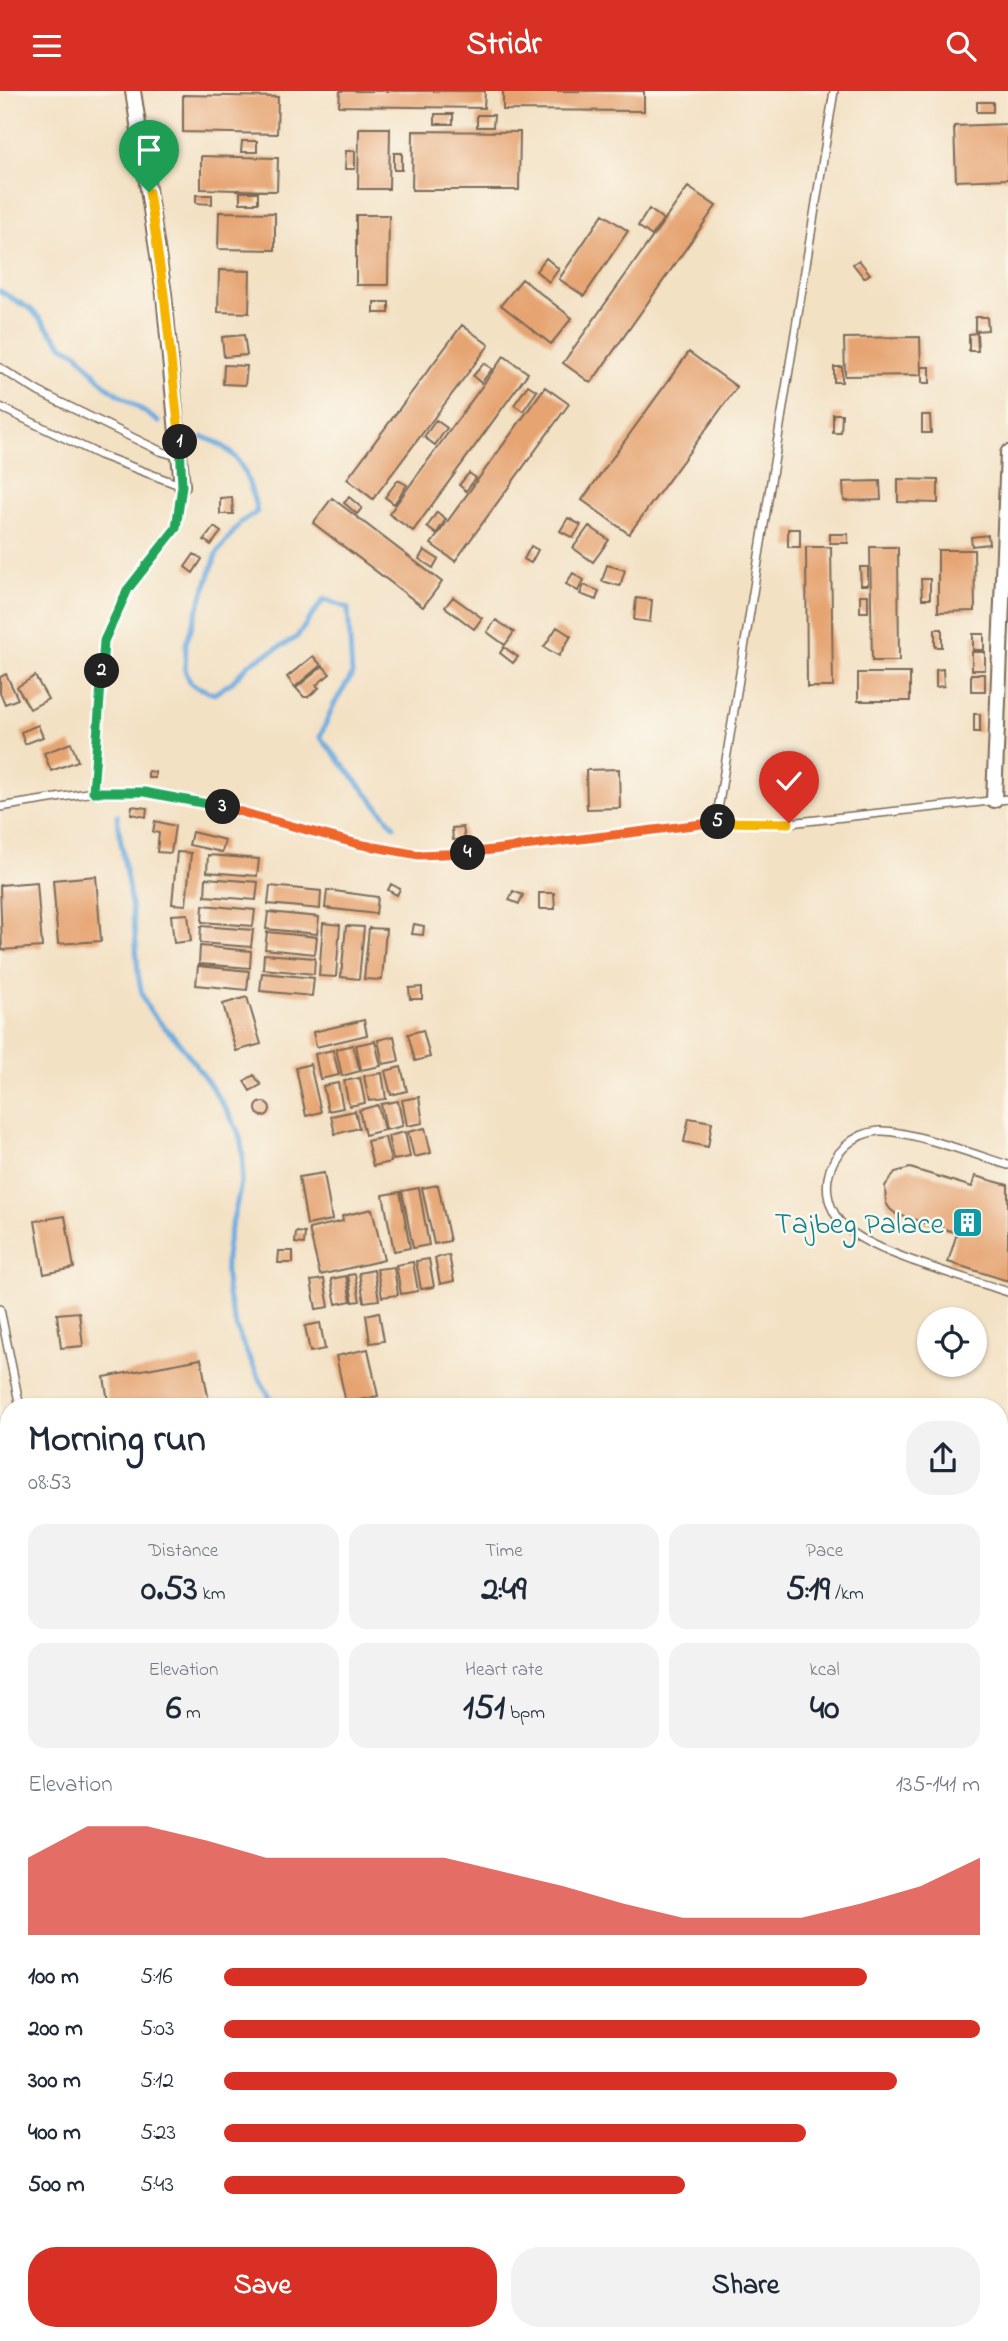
<!DOCTYPE html>
<meta charset="utf-8">
<style>
body{margin:0;font-family:"Indie Flower",sans-serif;background:#f2f2f3;color:#1f2937;height:100vh;display:flex;flex-direction:column;font-size:26px;white-space:nowrap}
*{box-sizing:border-box;margin:0}
p{font-size:23px;color:#747a83}
.icon{flex:none;width:38px;height:38px;fill:none;stroke:currentColor;stroke-width:2;stroke-linecap:round;stroke-linejoin:round}
.map{position:relative;flex:1;overflow:hidden}
.panel{position:absolute;left:0px;top:1307px;width:1008px;height:943px;display:flex;flex-direction:column;background:#fff;border-radius:28px 28px 0 0;box-shadow:0 2px 5px #0004}
.panel>*{flex:none}
.fabs{position:absolute;left:917px;top:1216px;display:grid;gap:14px}
.fabs a{display:grid;place-items:center;width:70px;height:70px;border-radius:50%;background:#fff;box-shadow:0 2px 5px #0004;font-size:35px}
.pin{position:absolute;display:grid;place-items:center;width:60px;height:60px;color:#fff;margin:-72px -30px;border-radius:50% 50% 50% 0;rotate:-45deg;box-shadow:0 0 7px #0007}
.pin .icon{rotate:45deg}
.km{position:absolute;width:35px;height:35px;margin:-18px;border-radius:50%;background:#222;color:#fff;font-size:19px;line-height:35px;text-align:center}
.round{display:grid;place-items:center;flex:none;width:74px;height:74px;border-radius:28px;background:#f2f2f3}
.headline{display:flex;align-items:center;justify-content:space-between;height:119px;padding:0 28px}
h1{font-size:38px;font-weight:700;line-height:52px}
.metrics{display:grid;grid-template-columns:repeat(3,1fr);gap:10px;height:119px;padding:7px 28px}
.metrics div{display:grid;align-content:center;border-radius:18px;background:#f2f2f3;text-align:center}
.metrics b{font-size:35px;font-weight:700}
.metrics small{font-size:19px;font-weight:400}
.metrics p{font-size:19px}
.chart{height:196px;padding:14px 28px}
.chart p{display:flex;justify-content:space-between}
.chart svg{width:100%;height:126px;margin-top:7px;fill:#d93025;opacity:.7}
.action{display:flex;gap:14px;margin-top:auto;padding:14px 28px}
.action a{flex:1;height:80px;border-radius:28px;background:#d93025;color:#fff;font-size:28px;font-weight:700;line-height:80px;text-align:center}
.action a+a{background:#f2f2f3;color:#1f2937}
ul{padding:0 28px;list-style:none;font-size:23px}
li{display:grid;grid-template-columns:112px 84px 1fr;align-items:center;height:52px}
li i{height:18px;border-radius:9px;background:#d93025}
header{display:flex;justify-content:space-between;align-items:center;height:91px;padding:0 28px;background:#d93025;color:#fff;font-size:32px;font-weight:700}
.map>svg:first-child{display:block}
</style>
<header><svg class="icon" aria-label="menu" viewBox="0 0 24 24"><path d="M4 6h16M4 12h16M4 18h16"/></svg>Stridr<svg class="icon" aria-label="search" viewBox="0 0 24 24"><circle cx="10" cy="10" r="6"/><path d="M15 15l6 6"/></svg></header>
<div class="map">
<svg width="1008" height="2250" viewBox="0 0 1008 2250">
<rect width="100%" height="100%" fill="#fbf7ec"/>
<filter id="ink" filterUnits="userSpaceOnUse"><feTurbulence type="fractalNoise" baseFrequency=".0143" numOctaves="2"/><feDisplacementMap in="SourceGraphic" scale="14" xChannelSelector="R" yChannelSelector="G"/><feConvolveMatrix kernelMatrix="1 2 1 2 8 2 1 2 1" color-interpolation-filters="sRGB"/></filter>
<filter id="wash" filterUnits="userSpaceOnUse"><feTurbulence type="fractalNoise" baseFrequency=".00686" numOctaves="4" result="noise"/><feDisplacementMap in="SourceGraphic" scale="28" xChannelSelector="R" yChannelSelector="G"/><feGaussianBlur stdDeviation="1.57" result="paint"/><feColorMatrix in="noise" values="0 0 0 0 0 0 0 0 0 0 0 0 0 0 0 0 0 1.4 0 .05"/><feComposite in="paint" operator="in"/></filter>
<g filter="url(#wash)">
<rect width="100%" height="100%" fill="#f3e1c4"/>
<g fill="none" stroke-linecap="round" stroke-linejoin="round">
<path stroke="#6cabdf" stroke-width="5" d="M 0,200 L 32,219 L 63,255 L 77,262 L 105,294 L 159,331
M 203,346 C 241,358 249,386 257,421 L 241,431
M 238,435 L 217,462 L 186,552 L 185,579 L 191,593 L 214,603 L 232,591 L 249,573 L 296,547 L 324,508 L 348,517 L 352,584 L 333,615 L 320,646 L 394,735
M 117,724 C 122,761 129,798 134,834 C 138,861 135,888 146,913 C 152,926 167,938 177,949 C 192,968 235,1026 240,1047 C 249,1081 234,1118 228,1151 C 217,1212 247,1265 275,1316
M 999,2187 L 1008,2185
M 592,2250 L 594,2242
M 915,2250 L 922,2242"/>
</g>
<g id="blocks">
<path fill="#e6a472" d="M 340,0 L 485,0 L 484,17 L 339,15 Z
M 503,0 L 644,0 L 644,20 L 503,19 Z
M 183,4 L 278,6 L 277,43 L 183,41 Z
M 977,11 L 993,11 L 993,21 L 977,21 Z
M 435,23 L 453,23 L 453,33 L 435,33 Z
M 477,24 L 494,24 L 493,36 L 477,36 Z
M 1008,33 L 1008,88 L 956,90 L 954,35 Z
M 359,37 L 390,37 L 389,98 L 358,98 Z
M 413,40 L 520,41 L 519,99 L 412,99 Z
M 242,50 L 257,50 L 257,61 L 241,61 Z
M 346,60 L 355,60 L 355,78 L 345,78 Z
M 394,62 L 402,62 L 402,79 L 394,79 Z
M 201,65 L 278,67 L 277,100 L 201,98 Z
M 688,96 L 716,115 L 591,292 L 563,272 Z
M 240,101 L 258,101 L 258,112 L 240,112 Z
M 196,104 L 212,104 L 212,113 L 196,112 Z
M 649,118 L 663,128 L 652,145 L 638,135 Z
M 219,121 L 275,122 L 275,159 L 218,158 Z
M 603,123 L 628,140 L 584,205 L 559,188 Z
M 356,124 L 389,124 L 388,194 L 356,194 Z
M 546,167 L 559,178 L 549,191 L 536,180 Z
M 859,169 L 870,183 L 864,187 L 853,173 Z
M 219,179 L 250,180 L 249,222 L 218,221 Z
M 522,188 L 572,227 L 551,253 L 501,214 Z
M 374,211 L 389,211 L 389,222 L 374,222 Z
M 975,226 L 987,226 L 988,239 L 975,240 Z
M 462,234 L 489,254 L 373,408 L 347,388 Z
M 977,242 L 978,260 L 969,260 L 969,243 Z
M 244,244 L 247,264 L 224,266 L 222,246 Z
M 920,246 L 921,284 L 845,285 L 844,247 Z
M 689,261 L 737,296 L 629,443 L 582,409 Z
M 504,265 L 528,282 L 413,440 L 389,423 Z
M 484,272 L 492,278 L 481,292 L 473,285 Z
M 224,274 L 247,275 L 245,294 L 223,293 Z
M 834,276 L 842,276 L 842,291 L 834,291 Z
M 922,276 L 930,276 L 930,292 L 922,292 Z
M 528,294 L 537,300 L 523,320 L 514,314 Z
M 545,296 L 569,313 L 455,470 L 431,453 Z
M 833,323 L 842,323 L 841,342 L 833,342 Z
M 922,324 L 930,324 L 931,342 L 922,342 Z
M 436,329 L 447,337 L 435,354 L 424,346 Z
M 469,382 L 476,387 L 466,400 L 459,394 Z
M 898,388 L 938,389 L 938,412 L 898,411 Z
M 398,389 L 407,394 L 394,413 L 385,406 Z
M 880,390 L 881,409 L 844,410 L 843,391 Z
M 232,406 L 233,423 L 220,423 L 220,407 Z
M 349,406 L 362,417 L 357,423 L 344,412 Z
M 332,407 L 442,491 L 423,516 L 313,432 Z
M 437,421 L 446,428 L 436,443 L 427,436 Z
M 568,427 L 581,434 L 573,447 L 560,440 Z
M 589,435 L 609,449 L 593,471 L 573,457 Z
M 214,436 L 221,441 L 211,454 L 204,449 Z
M 788,438 L 800,438 L 800,456 L 788,456 Z
M 830,443 L 848,443 L 848,452 L 830,452 Z
M 988,444 L 989,453 L 972,455 L 971,446 Z
M 531,455 L 538,459 L 531,472 L 524,468 Z
M 806,456 L 831,456 L 833,596 L 807,596 Z
M 870,456 L 898,456 L 899,570 L 872,570 Z
M 424,459 L 438,468 L 433,477 L 419,468 Z
M 938,459 L 974,459 L 975,520 L 938,521 Z
M 194,463 L 202,468 L 193,482 L 185,476 Z
M 607,474 L 625,479 L 620,495 L 602,490 Z
M 860,476 L 868,476 L 868,494 L 861,494 Z
M 573,482 L 584,489 L 578,500 L 566,493 Z
M 921,488 L 930,488 L 930,508 L 922,508 Z
M 584,494 L 599,500 L 596,509 L 580,503 Z
M 860,504 L 868,504 L 868,521 L 860,521 Z
M 453,506 L 482,527 L 474,538 L 445,516 Z
M 636,507 L 652,509 L 650,531 L 634,529 Z
M 496,529 L 514,541 L 505,554 L 487,541 Z
M 557,536 L 571,545 L 559,565 L 544,556 Z
M 935,538 L 942,538 L 942,556 L 935,556 Z
M 973,543 L 984,543 L 984,559 L 973,559 Z
M 504,556 L 518,566 L 513,572 L 500,562 Z
M 972,561 L 985,561 L 985,579 L 972,579 Z
M 313,565 L 321,574 L 295,596 L 287,586 Z
M 323,575 L 330,583 L 316,594 L 319,597 L 308,606 L 304,606 L 296,597 Z
M 943,578 L 944,595 L 936,596 L 936,579 Z
M 858,582 L 910,582 L 910,610 L 858,610 Z
M 6,583 L 18,608 L 5,613 L 0,602 L 0,586 Z
M 971,583 L 985,583 L 985,600 L 971,600 Z
M 35,585 L 48,608 L 30,618 L 17,596 Z
M 974,623 L 980,623 L 980,641 L 974,641 Z
M 38,634 L 43,646 L 25,653 L 21,641 Z
M 71,652 L 78,670 L 51,680 L 44,662 Z
M 619,678 L 620,717 L 587,718 L 586,679 Z
M 148,680 L 155,681 L 155,687 L 148,687 Z
M 132,715 L 147,717 L 146,726 L 131,723 Z
M 155,730 L 175,735 L 171,762 L 157,761 L 159,742 L 153,741 Z
M 463,736 L 465,748 L 453,749 L 452,737 Z
M 192,741 L 225,749 L 222,761 L 189,754 Z
M 177,761 L 191,762 L 186,814 L 172,813 Z
M 208,764 L 259,768 L 257,785 L 207,781 Z
M 96,785 L 101,850 L 58,853 L 53,789 Z
M 206,787 L 258,791 L 256,809 L 205,805 Z
M 37,791 L 42,856 L 2,859 L 0,794 Z
M 391,793 L 400,798 L 397,804 L 388,799 Z
M 270,795 L 321,800 L 320,818 L 268,813 Z
M 327,799 L 378,806 L 376,823 L 325,817 Z
M 513,800 L 523,804 L 519,813 L 509,809 Z
M 539,802 L 554,802 L 555,818 L 539,818 Z
M 203,814 L 255,819 L 253,835 L 202,831 Z
M 268,821 L 319,826 L 317,843 L 266,838 Z
M 188,823 L 191,850 L 174,852 L 171,824 Z
M 323,832 L 340,834 L 336,886 L 319,885 Z
M 414,833 L 424,835 L 423,844 L 412,843 Z
M 201,835 L 253,839 L 251,856 L 200,852 Z
M 346,835 L 364,836 L 359,888 L 341,886 Z
M 369,837 L 386,838 L 382,889 L 364,888 Z
M 267,841 L 317,846 L 315,863 L 265,858 Z
M 200,855 L 251,860 L 250,877 L 199,873 Z
M 264,863 L 315,867 L 314,883 L 263,878 Z
M 198,875 L 249,880 L 247,899 L 196,894 Z
M 262,882 L 314,887 L 312,905 L 260,900 Z
M 422,896 L 422,908 L 410,908 L 409,897 Z
M 247,906 L 261,953 L 236,960 L 223,913 Z
M 364,929 L 367,944 L 316,956 L 313,941 Z
M 423,939 L 430,966 L 415,970 L 408,943 Z
M 394,945 L 399,970 L 383,973 L 378,949 Z
M 375,950 L 381,975 L 361,979 L 356,954 Z
M 353,954 L 360,980 L 342,985 L 336,958 Z
M 333,959 L 339,984 L 320,988 L 315,963 Z
M 310,973 L 321,1021 L 306,1025 L 296,977 Z
M 401,976 L 407,1000 L 391,1004 L 385,980 Z
M 382,982 L 386,1008 L 369,1010 L 364,985 Z
M 254,984 L 261,994 L 250,1000 L 244,990 Z
M 360,987 L 365,1012 L 349,1015 L 344,990 Z
M 338,992 L 343,1017 L 328,1020 L 323,995 Z
M 419,1006 L 423,1032 L 407,1035 L 402,1009 Z
M 398,1010 L 403,1035 L 386,1039 L 381,1013 Z
M256 1018a7 7 0 1 1 14 0a7 7 0 1 1-14 0Z
M 378,1014 L 384,1039 L 365,1044 L 359,1019 Z
M 355,1020 L 359,1037 L 335,1043 L 331,1025 Z
M 689,1027 L 712,1031 L 708,1056 L 684,1051 Z
M 425,1037 L 431,1062 L 414,1066 L 408,1041 Z
M 405,1041 L 410,1066 L 393,1069 L 388,1045 Z
M 385,1046 L 391,1071 L 373,1075 L 367,1050 Z
M 910,1077 L 972,1096 L 975,1085 L 1008,1094 L 1008,1190 L 948,1171 L 957,1142 L 896,1123 L 890,1118 L 886,1112 L 885,1095 L 895,1081 Z
M 324,1082 L 332,1129 L 307,1134 L 299,1086 Z
M 438,1094 L 450,1150 L 434,1153 L 422,1097 Z
M 419,1097 L 429,1154 L 413,1157 L 402,1100 Z
M 400,1101 L 410,1157 L 394,1160 L 383,1104 Z
M 372,1118 L 384,1169 L 320,1184 L 309,1138 L 343,1130 L 342,1125 Z
M 65,1125 L 74,1177 L 44,1183 L 35,1130 Z
M 296,1141 L 305,1142 L 304,1153 L 295,1152 Z
M 279,1160 L 293,1160 L 293,1172 L 278,1172 Z
M 449,1164 L 454,1190 L 440,1193 L 435,1167 Z
M 429,1168 L 434,1196 L 421,1198 L 416,1170 Z
M 413,1171 L 418,1200 L 401,1203 L 396,1174 Z
M 394,1176 L 398,1204 L 382,1206 L 377,1178 Z
M 374,1179 L 379,1209 L 364,1211 L 359,1182 Z
M 355,1183 L 360,1210 L 353,1211 L 348,1184 Z
M 346,1185 L 351,1210 L 336,1213 L 331,1188 Z
M 324,1188 L 329,1216 L 316,1218 L 311,1190 Z
M 79,1221 L 83,1255 L 61,1257 L 57,1223 Z
M 379,1221 L 384,1250 L 370,1252 L 366,1224 Z
M 320,1232 L 325,1258 L 310,1261 L 305,1235 Z
M 368,1258 L 378,1305 L 346,1312 L 336,1265 Z
M 201,1268 L 210,1316 L 109,1316 L 104,1286 Z
M 0,1384 L 5,1401 L 0,1402 Z
M 9,1431 L 9,1458 L 0,1460 L 0,1432 Z
M 9,1492 L 9,1549 L 1,1551 L 0,1494 Z
M 9,1811 L 9,1879 L 0,1881 L 0,1813 Z
M 528,2242 L 553,2242 L 554,2244 L 529,2248 Z"/>
</g>
</g>
<g filter="url(#ink)">
<use href="#blocks" fill-opacity="0" stroke="#7b6a58" stroke-width="2"/>
<g fill="none" stroke-linecap="round" stroke-linejoin="round">
<defs>
<path id="lane" d="M 0,277 L 39,301 L 160,360 L 180,366
M 0,316 L 100,364 L 182,395 L 176,437 L 128,498 L 104,550 L 94,701
M 0,716 L 94,701 L 144,701 L 199,710 L 358,753 L 419,764 L 479,761 L 716,731 L 834,0
M 716,731 L 789,732 L 1008,708
M 1008,1074 C 979,1065 905,1038 879,1040 C 854,1042 832,1062 828,1087 C 825,1107 833,1127 849,1139 C 880,1164 967,1187 1008,1201
M 0,1218 L 20,1316
M 0,1757 L 9,1755
M 0,2112 L 9,2110
M 278,2242 L 281,2250"/>
<path id="street" d="M 133,0 L 164,203 L 182,395
M 994,709 L 1008,362"/>
</defs>
<use href="#lane" stroke="#7b6a58" stroke-width="10"/>
<use href="#street" stroke="#7b6a58" stroke-width="18"/>
<use href="#lane" stroke="#fff" stroke-width="7"/>
<use href="#street" stroke="#fff" stroke-width="14"/>
</g>
</g>
<g fill="none" stroke-linecap="round" stroke-linejoin="round" filter="url(#ink)">
<defs>
<path id="split-1" d="M 149,101 L 164,203 L 180,351"/>
<path id="split-2" d="M 102,580 L 104,550 L 128,498 L 176,437 L 182,395 L 180,351"/>
<path id="split-3" d="M 102,580 L 93,701 L 144,701 L 223,716"/>
<path id="split-4" d="M 223,716 L 358,753 L 419,764 L 468,762"/>
<path id="split-5" d="M 468,762 L 718,731"/>
<path id="split-6" d="M 718,731 L 789,732"/>
</defs>
<use href="#split-1" stroke="#fff" stroke-width="14"/>
<use href="#split-2" stroke="#fff" stroke-width="14"/>
<use href="#split-3" stroke="#fff" stroke-width="14"/>
<use href="#split-4" stroke="#fff" stroke-width="14"/>
<use href="#split-5" stroke="#fff" stroke-width="14"/>
<use href="#split-6" stroke="#fff" stroke-width="14"/>
<use href="#split-1" stroke="#f5b400" stroke-width="9"/>
<use href="#split-2" stroke="#22a559" stroke-width="9"/>
<use href="#split-3" stroke="#22a559" stroke-width="9"/>
<use href="#split-4" stroke="#f0652b" stroke-width="9"/>
<use href="#split-5" stroke="#f0652b" stroke-width="9"/>
<use href="#split-6" stroke="#f5b400" stroke-width="9"/>
</g>
<defs>
<symbol id="building-square" viewBox="-11 -11 22 22"><rect x="-9" y="-9" width="18" height="18" rx="4" fill="#0f9aa8" stroke="#fbf7ec"/><path d="M-4-6H4V6H1V3H-1V6H-4ZM-2.5-4.3h1.7v1.8h-1.7ZM.8-4.3h1.7v1.8H.8ZM-2.5-1h1.7V.8h-1.7ZM.8-1h1.7V.8H.8Z" fill="#fff"/></symbol>
</defs>
<g fill-rule="evenodd">
<use href="#building-square" x="950" y="1114" width="35" height="35"/>
</g>
<g text-anchor="middle" stroke-width="5" stroke-linejoin="round" paint-order="stroke">
<g font-size="30" fill="#0d838f" stroke="#fbf7ec" text-anchor="end">
<text x="944" y="1142">Tajbeg Palace</text>
</g>
</g>
</svg>
<div class="fabs">
<a><svg class="icon" aria-label="locate" viewBox="0 0 24 24"><circle cx="12" cy="12" r="6"/><path d="M12 2v4M12 18v4M2 12h4M18 12h4"/></svg></a>
</div>
<div class="pin" style="left:149px;top:101px;background:#1e9e55"><svg class="icon" aria-label="arrive" viewBox="0 0 24 24"><path d="M6 21V4h12l-3 4 3 4H6"/></svg></div>
<div class="pin" style="left:789px;top:732px;background:#d93025"><svg class="icon" aria-label="check" viewBox="0 0 24 24"><path d="M5 12l5 5 9-10"/></svg></div>
<b class="km" style="left:180px;top:351px">1</b>
<b class="km" style="left:102px;top:580px">2</b>
<b class="km" style="left:223px;top:716px">3</b>
<b class="km" style="left:468px;top:762px">4</b>
<b class="km" style="left:718px;top:731px">5</b>
<section class="panel">
<div class="headline"><div><h1>Morning run</h1><p>08:53</p></div><a class="round"><svg class="icon" aria-label="share" viewBox="0 0 24 24"><path d="M12 15V3M7 8l5-5 5 5M5 13v7h14v-7"/></svg></a></div>
<div class="metrics">
<div><p>Distance</p><b>0.53<small> km</small></b></div>
<div><p>Time</p><b>2:49</b></div>
<div><p>Pace</p><b>5:19<small> /km</small></b></div>
</div>
<div class="metrics">
<div><p>Elevation</p><b>6<small> m</small></b></div>
<div><p>Heart rate</p><b>151<small> bpm</small></b></div>
<div><p>kcal</p><b>40</b></div>
</div>
<div class="chart"><p><span>Elevation</span>135–141 m</p>
<svg viewBox="0 0 160 44" preserveAspectRatio="none"><path d="M0 44V17L10 6L20 6L30 11L40 17L50 17L60 17L70 17L80 22L90 27L100 33L110 38L120 38L130 38L140 33L150 27L160 17V44z"/></svg>
</div>
<ul>
<li><b>100 m</b>5:16<i style="width:85%"></i></li>
<li><b>200 m</b>5:03<i style="width:100%"></i></li>
<li><b>300 m</b>5:12<i style="width:89%"></i></li>
<li><b>400 m</b>5:23<i style="width:77%"></i></li>
<li><b>500 m</b>5:43<i style="width:61%"></i></li>
</ul>
<div class="action"><a>Save</a><a>Share</a></div>
</section>
</div>
